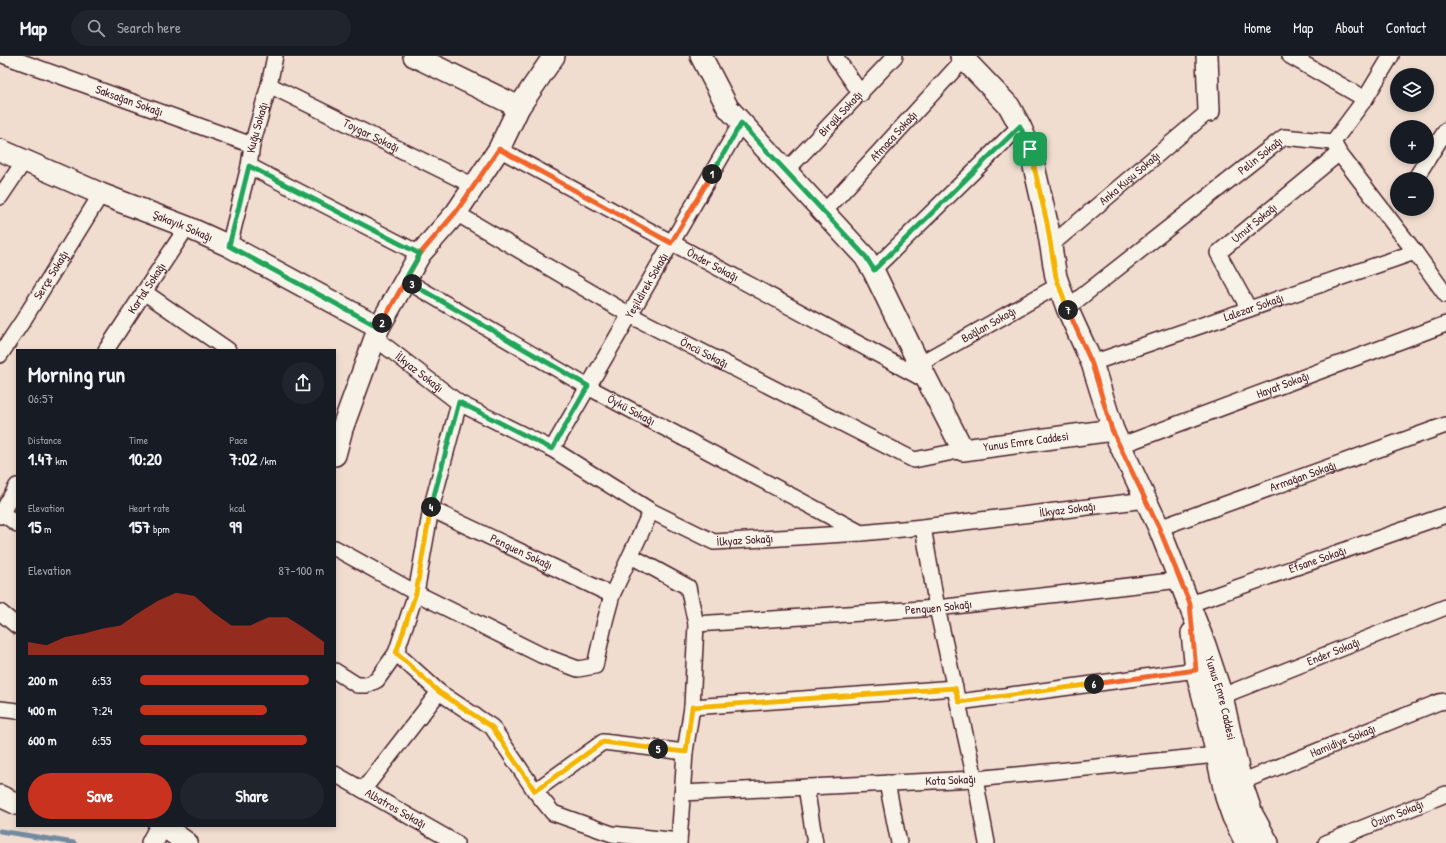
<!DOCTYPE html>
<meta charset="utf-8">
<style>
body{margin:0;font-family:"Patrick Hand",sans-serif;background:#20242c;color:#f1f3f6;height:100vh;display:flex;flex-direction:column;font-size:15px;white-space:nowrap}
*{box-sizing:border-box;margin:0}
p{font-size:13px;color:#9ea1a6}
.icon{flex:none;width:22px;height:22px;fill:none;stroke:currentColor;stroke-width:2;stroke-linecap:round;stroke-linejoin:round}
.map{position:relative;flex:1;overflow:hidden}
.panel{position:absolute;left:16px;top:293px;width:320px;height:478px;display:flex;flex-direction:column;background:#171b24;border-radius:0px;box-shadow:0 2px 6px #0003}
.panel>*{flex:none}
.controls{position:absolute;left:1390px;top:12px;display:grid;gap:8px}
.controls a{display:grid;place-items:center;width:44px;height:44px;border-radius:50%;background:#171b24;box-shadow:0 2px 6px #0003;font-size:20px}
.pin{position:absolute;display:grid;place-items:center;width:34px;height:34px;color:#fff;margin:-17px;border-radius:8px;box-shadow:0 2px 6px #0006}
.km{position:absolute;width:20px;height:20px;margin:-10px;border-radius:50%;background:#222;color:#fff;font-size:11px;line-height:20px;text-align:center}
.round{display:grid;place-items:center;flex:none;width:42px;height:42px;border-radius:21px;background:#20242c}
.headline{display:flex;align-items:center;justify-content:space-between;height:68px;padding:0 12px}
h1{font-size:22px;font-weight:800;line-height:30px}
.stats{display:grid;grid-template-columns:repeat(3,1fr);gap:6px;height:68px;padding:4px 12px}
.stats div{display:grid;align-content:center}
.stats b{font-size:17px;font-weight:800}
.stats small{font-size:11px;font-weight:400}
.stats p{font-size:11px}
.chart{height:112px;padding:8px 12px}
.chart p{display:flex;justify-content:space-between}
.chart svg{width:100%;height:72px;margin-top:4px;fill:#c8321e;opacity:.7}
.cta{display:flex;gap:8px;margin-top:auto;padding:8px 12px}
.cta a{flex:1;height:46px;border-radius:24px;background:#c8321e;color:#fff;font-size:16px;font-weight:800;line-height:46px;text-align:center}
.cta a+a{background:#20242c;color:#f1f3f6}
ul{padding:0 12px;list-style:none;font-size:13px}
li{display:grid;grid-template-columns:64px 48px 1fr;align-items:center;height:30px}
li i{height:10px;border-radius:5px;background:#c8321e}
header{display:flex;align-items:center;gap:24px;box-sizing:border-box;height:56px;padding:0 20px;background:#171b24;border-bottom:1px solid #363941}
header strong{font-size:19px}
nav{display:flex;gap:22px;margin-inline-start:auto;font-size:14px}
.search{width:280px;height:36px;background:#20242c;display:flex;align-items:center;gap:10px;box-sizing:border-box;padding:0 14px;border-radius:22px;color:#9ea1a6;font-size:15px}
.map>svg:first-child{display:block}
</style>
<header>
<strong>Map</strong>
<div class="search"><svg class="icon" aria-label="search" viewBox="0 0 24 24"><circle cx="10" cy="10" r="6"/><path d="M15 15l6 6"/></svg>Search here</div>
<nav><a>Home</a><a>Map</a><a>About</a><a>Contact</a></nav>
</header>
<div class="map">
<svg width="1446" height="787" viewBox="0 0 1446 787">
<rect width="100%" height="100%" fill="#f1ddd0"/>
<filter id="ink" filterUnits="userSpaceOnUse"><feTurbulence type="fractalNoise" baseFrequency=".025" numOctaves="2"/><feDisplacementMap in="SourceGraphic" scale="8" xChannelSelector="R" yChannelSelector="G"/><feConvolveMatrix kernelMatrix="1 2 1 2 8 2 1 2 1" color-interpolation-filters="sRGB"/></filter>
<g filter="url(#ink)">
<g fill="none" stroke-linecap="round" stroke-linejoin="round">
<path stroke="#738ba1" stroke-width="5" d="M 0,775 L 74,787"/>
<defs>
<g id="street">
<path id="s1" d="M 5,0 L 252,89"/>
<path d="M 835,0 L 861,38"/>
<path d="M 1290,0 L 1365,43"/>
<path id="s2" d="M 269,29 L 474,130"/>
<path d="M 1333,86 L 1365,43 L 1391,0"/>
<path id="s3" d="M 499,93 L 927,325"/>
<path d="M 249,110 L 420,198"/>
<path id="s4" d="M 786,115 L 895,0"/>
<path d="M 1415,123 L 1446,74"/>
<path d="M 0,141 L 25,104"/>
<path id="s5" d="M 824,156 L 964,3"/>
<path id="s6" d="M 456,157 L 630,259 L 914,404 L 963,394"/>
<path id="s7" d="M 1051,189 L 1209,55"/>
<path id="s8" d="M 229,190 L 249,110 L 252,89 L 269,29 L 275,0"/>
<path d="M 873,214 L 1020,70"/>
<path id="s9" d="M 405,224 L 588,331 L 861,477"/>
<path d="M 144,236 L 228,294"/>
<path id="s10" d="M 1067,252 L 1284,81 L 1333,86 L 1339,97 L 1415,196 L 1446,239"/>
<path id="s11" d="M 1249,253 L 1218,197 L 1339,97"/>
<path id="s12" d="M 375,282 L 459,347 L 552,393 L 651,455 L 714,486 L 861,477 L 923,471 L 1146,444"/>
<path id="s13" d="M 106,294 L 187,171"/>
<path id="s14" d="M 0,299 L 24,263 L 101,138"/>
<path id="s15" d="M 1092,307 L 1415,196"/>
<path id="s16" d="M 919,308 L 1059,229"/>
<path id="s17" d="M 1119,390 L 1446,268"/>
<path id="s18" d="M 552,393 L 741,67"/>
<path id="s19" d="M 431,453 L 612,539"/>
<path d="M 2,457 L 17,468"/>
<path d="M 0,460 L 17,430"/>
<path d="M 923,471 L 937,552 L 975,723 L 987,787"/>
<path id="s20" d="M 1159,472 L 1446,369"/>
<path d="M 335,492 L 416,537 L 541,599 L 578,613 L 595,610 L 605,565 L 612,539 L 651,455"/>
<path d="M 631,500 L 688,531 L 696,568 L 692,651 L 685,696 L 679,787"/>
<path id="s21" d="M 1190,548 L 1446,459"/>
<path d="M 0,556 L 17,570"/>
<path id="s22" d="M 696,568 L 937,552 L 1180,524"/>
<path d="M 396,597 L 439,636"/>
<path d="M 335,615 L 357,629 L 367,629 L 377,624 L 396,597 L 416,537 L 431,453 L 459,347"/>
<path id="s23" d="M 1222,640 L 1446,551"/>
<path d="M 959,646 L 1196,614"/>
<path d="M 692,651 L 955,632"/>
<path d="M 0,653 L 17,655"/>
<path id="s24" d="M 335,718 L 456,787"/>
<path id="s25" d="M 1241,726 L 1439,646 L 1446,645"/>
<path d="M 887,727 L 899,787"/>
<path d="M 806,731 L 815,787"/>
<path d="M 363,734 L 439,636 L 492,671 L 535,735 L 553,757 L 612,778 L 679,785"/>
<path d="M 535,735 L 603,686 L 685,696"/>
<path id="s26" d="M 682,737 L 975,723 L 1217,699"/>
<path id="s27" d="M 1326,787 L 1446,738"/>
</g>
<g id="secondary">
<path d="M 414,0 L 519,51"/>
<path id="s28" d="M 701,0 L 728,52 L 865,201 L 873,214 L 919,308 L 963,394 L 1113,374"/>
<path id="s29" d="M 961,0 L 1009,50 L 1020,70 L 1030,93 L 1047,167 L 1056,221 L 1067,252 L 1092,307 L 1113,374 L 1159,472 L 1205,589 L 1222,640 L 1241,726 L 1252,758 L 1268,787"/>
<path d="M 1207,0 L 1209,55"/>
<path id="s30" d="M 0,94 L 101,138 L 187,171 L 229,190 L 379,271"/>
<path d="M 335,399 L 342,373 L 379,271 L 420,198 L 456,157 L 499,93 L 519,51 L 554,0"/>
<path d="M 1192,577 L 1196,614 L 1208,659 L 1226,741 L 1233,761 L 1246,787"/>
<path d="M 0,740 L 17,748"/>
<path d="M 163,770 L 187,787"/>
<path d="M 152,787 L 161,770"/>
</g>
</defs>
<use href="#street" stroke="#4a1f2b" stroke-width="18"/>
<use href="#secondary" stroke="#4a1f2b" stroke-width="24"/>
<use href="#street" stroke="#f7f3e8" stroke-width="15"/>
<use href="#secondary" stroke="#f7f3e8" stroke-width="21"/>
</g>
</g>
<g fill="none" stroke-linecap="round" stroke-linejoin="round" filter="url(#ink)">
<defs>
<path id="split-1" d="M 712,118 L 741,67 L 866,201 L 874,214 L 1020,70 L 1030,93"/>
<path id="split-2" d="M 382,267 L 420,198 L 456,156 L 499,93 L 671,187 L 712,118"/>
<path id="split-3" d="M 382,267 L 379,271 L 229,190 L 249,110 L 420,198 L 405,224 L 412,228"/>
<path id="split-4" d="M 412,228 L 588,330 L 552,393 L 459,346 L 431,451"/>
<path id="split-5" d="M 431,451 L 416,537 L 396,597 L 439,636 L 492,671 L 535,735 L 603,686 L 658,693"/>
<path id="split-6" d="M 658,693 L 686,696 L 692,651 L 955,632 L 959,646 L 1094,628"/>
<path id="split-7" d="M 1068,254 L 1092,308 L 1112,374 L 1159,472 L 1190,548 L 1196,614 L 1094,628"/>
<path id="split-8" d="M 1030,93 L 1047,167 L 1056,221 L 1068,254"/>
</defs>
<use href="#split-1" stroke="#fff" stroke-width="8"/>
<use href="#split-2" stroke="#fff" stroke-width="8"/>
<use href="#split-3" stroke="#fff" stroke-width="8"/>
<use href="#split-4" stroke="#fff" stroke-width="8"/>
<use href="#split-5" stroke="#fff" stroke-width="8"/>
<use href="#split-6" stroke="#fff" stroke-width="8"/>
<use href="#split-7" stroke="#fff" stroke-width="8"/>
<use href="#split-8" stroke="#fff" stroke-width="8"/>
<use href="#split-1" stroke="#22a559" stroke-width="5"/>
<use href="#split-2" stroke="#f0652b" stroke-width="5"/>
<use href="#split-3" stroke="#22a559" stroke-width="5"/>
<use href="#split-4" stroke="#22a559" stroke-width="5"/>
<use href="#split-5" stroke="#f5b400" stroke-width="5"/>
<use href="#split-6" stroke="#f5b400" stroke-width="5"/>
<use href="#split-7" stroke="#f0652b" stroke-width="5"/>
<use href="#split-8" stroke="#f5b400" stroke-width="5"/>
</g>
<g text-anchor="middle" stroke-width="3.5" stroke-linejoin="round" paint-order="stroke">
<g font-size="12" fill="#4a1f2b" stroke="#f7f3e8">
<text dy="4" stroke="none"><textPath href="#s1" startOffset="132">Saksağan Sokağı</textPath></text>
<text dy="4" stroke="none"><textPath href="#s4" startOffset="79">Birgül Sokağı</textPath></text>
<text dy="4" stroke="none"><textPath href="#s8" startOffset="122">Kuğu Sokağı</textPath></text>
<text dy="4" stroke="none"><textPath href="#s2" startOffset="114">Toygar Sokağı</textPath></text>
<text dy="4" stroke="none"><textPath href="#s5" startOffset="103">Atmaca Sokağı</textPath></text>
<text dy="4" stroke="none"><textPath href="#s10" startOffset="246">Pelin Sokağı</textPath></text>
<text dy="4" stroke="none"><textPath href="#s7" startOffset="103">Anka Kuşu Sokağı</textPath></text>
<text dy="4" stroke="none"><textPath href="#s11" startOffset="111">Umut Sokağı</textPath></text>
<text dy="4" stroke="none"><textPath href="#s30" startOffset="198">Şakayık Sokağı</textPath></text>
<text dy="4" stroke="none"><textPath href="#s3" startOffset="243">Önder Sokağı</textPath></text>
<text dy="4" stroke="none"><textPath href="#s14" startOffset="95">Serçe Sokağı</textPath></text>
<text dy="4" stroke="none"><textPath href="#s18" startOffset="189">Yeşildirek Sokağı</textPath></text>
<text dy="4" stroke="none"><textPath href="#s13" startOffset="74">Kartal Sokağı</textPath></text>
<text dy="4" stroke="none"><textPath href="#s15" startOffset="171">Lalezar Sokağı</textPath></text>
<text dy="4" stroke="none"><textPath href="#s16" startOffset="80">Bağlan Sokağı</textPath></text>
<text dy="4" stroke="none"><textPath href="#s6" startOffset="285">Öncü Sokağı</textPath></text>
<text dy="4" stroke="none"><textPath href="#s12" startOffset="56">İlkyaz Sokağı</textPath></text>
<text dy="4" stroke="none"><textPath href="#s17" startOffset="175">Hayat Sokağı</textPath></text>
<text dy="4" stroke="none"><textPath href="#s9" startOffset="261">Öykü Sokağı</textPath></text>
<text dy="4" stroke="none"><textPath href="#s28" startOffset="541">Yunus Emre Caddesi</textPath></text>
<text dy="4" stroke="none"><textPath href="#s20" startOffset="153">Armağan Sokağı</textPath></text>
<text dy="4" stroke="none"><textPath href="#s12" startOffset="752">İlkyaz Sokağı</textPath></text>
<text dy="4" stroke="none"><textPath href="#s12" startOffset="428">İlkyaz Sokağı</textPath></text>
<text dy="4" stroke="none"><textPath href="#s19" startOffset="100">Penguen Sokağı</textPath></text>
<text dy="4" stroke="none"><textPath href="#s21" startOffset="135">Efsane Sokağı</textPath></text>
<text dy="4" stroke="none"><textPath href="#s22" startOffset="243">Penguen Sokağı</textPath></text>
<text dy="4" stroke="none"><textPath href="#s23" startOffset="120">Ender Sokağı</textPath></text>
<text dy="4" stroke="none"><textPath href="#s29" startOffset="701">Yunus Emre Caddesi</textPath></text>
<text dy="4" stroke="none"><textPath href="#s25" startOffset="110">Hamidiye Sokağı</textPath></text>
<text dy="4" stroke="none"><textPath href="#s26" startOffset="269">Kota Sokağı</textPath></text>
<text dy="4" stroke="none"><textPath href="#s24" startOffset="70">Albatros Sokağı</textPath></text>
<text dy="4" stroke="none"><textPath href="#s27" startOffset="77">Özüm Sokağı</textPath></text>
</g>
</g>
</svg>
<div class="controls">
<a><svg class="icon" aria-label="layers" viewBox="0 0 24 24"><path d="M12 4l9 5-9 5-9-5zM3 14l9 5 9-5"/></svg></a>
<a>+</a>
<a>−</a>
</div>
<div class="pin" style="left:1030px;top:93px;background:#1e9e55"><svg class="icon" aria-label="arrive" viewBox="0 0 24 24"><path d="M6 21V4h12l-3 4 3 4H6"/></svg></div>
<b class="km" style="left:712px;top:118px">1</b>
<b class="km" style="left:382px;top:267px">2</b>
<b class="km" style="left:412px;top:228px">3</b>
<b class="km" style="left:431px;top:451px">4</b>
<b class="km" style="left:658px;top:693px">5</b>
<b class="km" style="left:1094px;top:628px">6</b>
<b class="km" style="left:1068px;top:254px">7</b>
<section class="panel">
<div class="headline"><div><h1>Morning run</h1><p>06:57</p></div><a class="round"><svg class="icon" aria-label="share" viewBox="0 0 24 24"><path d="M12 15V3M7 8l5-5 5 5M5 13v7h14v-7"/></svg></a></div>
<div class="stats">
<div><p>Distance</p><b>1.47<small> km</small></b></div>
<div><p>Time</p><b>10:20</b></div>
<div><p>Pace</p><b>7:02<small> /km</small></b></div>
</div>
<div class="stats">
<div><p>Elevation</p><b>15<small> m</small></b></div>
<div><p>Heart rate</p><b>157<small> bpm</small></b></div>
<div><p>kcal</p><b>99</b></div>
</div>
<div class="chart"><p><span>Elevation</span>87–100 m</p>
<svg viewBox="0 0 160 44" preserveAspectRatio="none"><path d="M0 44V36L10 38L20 33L30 31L40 28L50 26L60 18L70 11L80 6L90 8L100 18L110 26L120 26L130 21L140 21L150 28L160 36V44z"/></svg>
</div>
<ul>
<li><b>200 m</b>6:53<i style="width:92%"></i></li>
<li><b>400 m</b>7:24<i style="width:69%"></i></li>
<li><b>600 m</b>6:55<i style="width:91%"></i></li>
</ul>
<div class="cta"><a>Save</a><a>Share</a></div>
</section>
</div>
